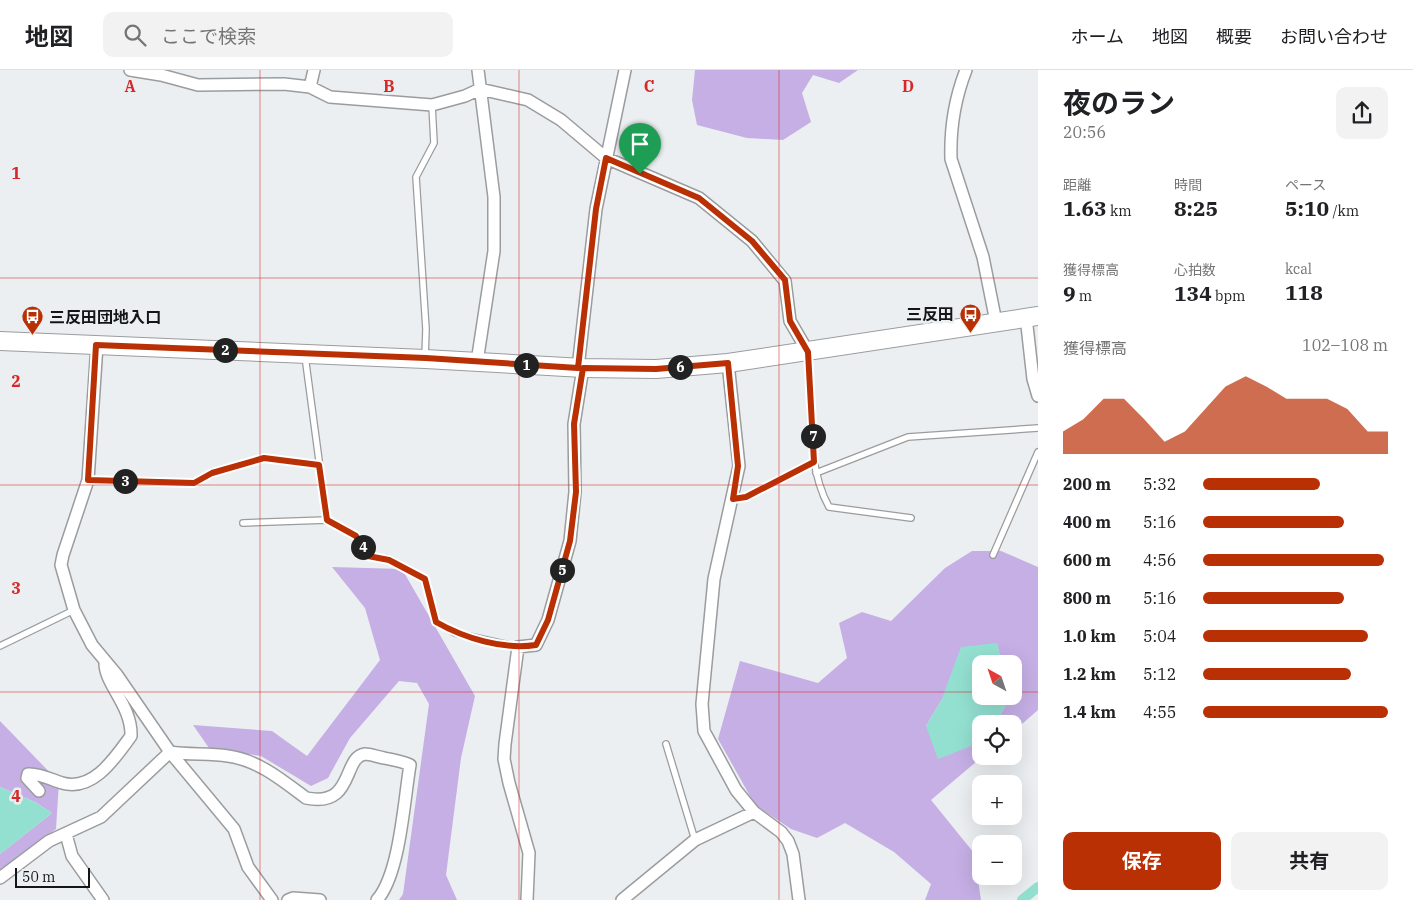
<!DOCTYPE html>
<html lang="ja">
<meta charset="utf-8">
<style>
body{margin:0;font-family:"IBM Plex Serif","Noto Sans JP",serif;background:#f2f2f2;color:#202124;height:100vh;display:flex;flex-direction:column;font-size:19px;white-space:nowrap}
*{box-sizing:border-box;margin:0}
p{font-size:16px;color:#757577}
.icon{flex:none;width:28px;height:28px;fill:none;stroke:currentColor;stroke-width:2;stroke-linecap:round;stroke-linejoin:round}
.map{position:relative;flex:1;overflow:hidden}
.side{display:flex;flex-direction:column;background:#fff;width:375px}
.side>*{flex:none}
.needle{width:32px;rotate:320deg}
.tools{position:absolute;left:972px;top:585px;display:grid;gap:10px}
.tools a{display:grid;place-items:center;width:50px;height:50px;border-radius:10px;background:#fff;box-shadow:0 5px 20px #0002;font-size:25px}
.scale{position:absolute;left:15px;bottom:12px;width:75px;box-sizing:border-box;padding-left:5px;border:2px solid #141516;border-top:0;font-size:14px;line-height:18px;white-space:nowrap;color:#141516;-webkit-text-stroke:4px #eceff1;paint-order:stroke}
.pin{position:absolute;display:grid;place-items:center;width:42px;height:42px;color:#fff;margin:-51px -21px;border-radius:50% 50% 50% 0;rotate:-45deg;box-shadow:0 0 5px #0007}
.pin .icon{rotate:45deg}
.km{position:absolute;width:25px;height:25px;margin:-12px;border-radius:50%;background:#222;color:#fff;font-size:14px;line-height:25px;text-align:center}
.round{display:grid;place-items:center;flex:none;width:52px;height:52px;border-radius:10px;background:#f2f2f2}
.head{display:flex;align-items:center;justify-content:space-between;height:85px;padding:0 25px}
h1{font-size:28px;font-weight:700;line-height:38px}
.metrics{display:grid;grid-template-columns:repeat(3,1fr);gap:8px;height:85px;padding:5px 25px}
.metrics div{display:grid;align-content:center}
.metrics b{font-size:21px;font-weight:700}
.metrics small{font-size:14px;font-weight:400}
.metrics p{font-size:14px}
.chart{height:140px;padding:10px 25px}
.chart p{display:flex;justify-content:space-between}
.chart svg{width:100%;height:90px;margin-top:5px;fill:#ba3005;opacity:.7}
.primary-button{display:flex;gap:10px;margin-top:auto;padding:10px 25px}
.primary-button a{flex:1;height:58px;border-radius:10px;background:#ba3005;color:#fff;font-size:20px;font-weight:700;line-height:58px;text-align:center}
.primary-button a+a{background:#f2f2f2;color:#202124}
ul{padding:0 25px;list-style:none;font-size:16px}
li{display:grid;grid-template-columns:80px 60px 1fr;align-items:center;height:38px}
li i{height:12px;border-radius:6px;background:#ba3005}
header{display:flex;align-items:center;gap:30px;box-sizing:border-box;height:70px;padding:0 25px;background:#fff;border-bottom:1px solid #e0e0e0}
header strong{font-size:24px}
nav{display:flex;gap:28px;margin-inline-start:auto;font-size:18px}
.search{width:350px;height:45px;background:#f2f2f2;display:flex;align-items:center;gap:12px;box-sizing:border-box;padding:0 18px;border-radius:10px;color:#757577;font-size:19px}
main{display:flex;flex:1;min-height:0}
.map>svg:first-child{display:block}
</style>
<header>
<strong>地図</strong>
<div class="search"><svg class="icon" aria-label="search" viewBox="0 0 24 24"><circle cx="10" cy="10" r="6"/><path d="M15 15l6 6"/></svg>ここで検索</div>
<nav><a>ホーム</a><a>地図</a><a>概要</a><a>お問い合わせ</a></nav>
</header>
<main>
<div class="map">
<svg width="1038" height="830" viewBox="0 0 1038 830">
<rect width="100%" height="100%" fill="#eceff1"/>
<path fill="#c5afe5" d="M 695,0 L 858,0 L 839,13 L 813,5 L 802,23 L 811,52 L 783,70 L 747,68 L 697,55 L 692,30 Z
M 972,481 L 1001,481 L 1038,497 L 1038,640 L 1014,661 L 1014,654 L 995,654 L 1011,626 L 1014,626 L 1014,594 L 1002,594 L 997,574 L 941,631 L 926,656 L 976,674 L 981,668 L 983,686 L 931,730 L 974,783 L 981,830 L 925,830 L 931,814 L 894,782 L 845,753 L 817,768 L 791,759 L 755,735 L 718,669 L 740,591 L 818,613 L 847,588 L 839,553 L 862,542 L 891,551 L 945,498 Z
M 332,497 L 402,499 L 475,626 L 461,688 L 446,805 L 457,830 L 399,830 L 403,824 L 429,634 L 417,613 L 399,611 L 350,668 L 328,708 L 311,716 L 261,686 L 209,678 L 193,655 L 272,661 L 307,686 L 380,590 L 365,538 Z
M 0,651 L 59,712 L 56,759 L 0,800 L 0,784 L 52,743 L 35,732 L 0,717 Z"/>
<path fill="#93e0d1" d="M 997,573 L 1002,594 L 981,594 L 981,626 L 1011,626 L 995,654 L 981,654 L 981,668 L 976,674 L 938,689 L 926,656 L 941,631 L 961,577 Z
M 0,717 L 35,732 L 52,743 L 0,784 Z"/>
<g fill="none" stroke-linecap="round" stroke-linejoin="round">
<path stroke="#93e0d1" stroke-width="10" d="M 1022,830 L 1038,817"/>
<defs>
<path id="service" d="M 808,284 C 814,334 804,392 829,437 L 911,448
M 305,286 L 327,450 L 356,466 L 368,486 L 389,489 L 425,509 L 436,551 L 455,563 L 518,577
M 425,288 L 426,259 L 416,107 L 434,73 L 432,35
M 816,403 L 908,367 L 1038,358
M 88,410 L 194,413 L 212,403 L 264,388 L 319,395
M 733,429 L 746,427 L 814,392
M 243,453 L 327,450
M 993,485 L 1038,382
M 0,576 L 74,540
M 666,674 L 695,770"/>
<path id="minor" d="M 130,0 L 161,5 L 198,15 L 284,14 L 310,17 L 330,27 L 432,35 L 465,26 L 480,19 L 528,30 L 561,50 L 606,88 L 699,128 L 752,171 L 785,211 L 790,251 L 808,282
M 966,0 C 955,28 950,58 951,89 L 983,187 L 996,252
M 310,17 L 314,0
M 1026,247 L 1033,309 L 1038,326
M 97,275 L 88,410 L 63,485 L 61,495 L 74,540 L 92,575 L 117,605 L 170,682 L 234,759 L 248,797 L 272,830
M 477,292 L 494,181 L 494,127 L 478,0
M 728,293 L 739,396 L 714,509 L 702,634 L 704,661 L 736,720 L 754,742 L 781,762 L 788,771 L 793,784 L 799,830
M 578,298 L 596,139 L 625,0
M 170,682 C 189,685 209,683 228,686 C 258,690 282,710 306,728 C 355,738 342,687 365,684 C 370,684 378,687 384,688 C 393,690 401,691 410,695 C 404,730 400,804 377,830
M 39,721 L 27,708 L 28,704 C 39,703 52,710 62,713 C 93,722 115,688 131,666 C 132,635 104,614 105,592
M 66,764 L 72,786 L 103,830
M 0,808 L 49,771 L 101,747 L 170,682
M 288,830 L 293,828 L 320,830
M 527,830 L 529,783 L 509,713 L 504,689 L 505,674 L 518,577 L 536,575 L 548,550 L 570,471 L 575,422 L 574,354 L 583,298
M 622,830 L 695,770 L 754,742"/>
<path id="primary" d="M 0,271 L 425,289 L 583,298 L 656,299 L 728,293 L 1038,246"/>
</defs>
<use href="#service" stroke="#9a9c9e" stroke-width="8"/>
<use href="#minor" stroke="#9a9c9e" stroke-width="14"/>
<use href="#primary" stroke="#9a9c9e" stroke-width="20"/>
<use href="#service" stroke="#fff" stroke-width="5.5"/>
<use href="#minor" stroke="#fff" stroke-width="11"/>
<use href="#primary" stroke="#fff" stroke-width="18"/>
</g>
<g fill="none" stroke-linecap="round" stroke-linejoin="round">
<defs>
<path id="route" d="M 606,88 L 699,128 L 752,171 L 785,210 L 790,251 L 808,282 L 814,392 L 746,427 L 733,429 L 738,396 L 728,293 L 656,299 L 583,298 L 574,354 L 576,422 L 570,471 L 548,550 L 536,575 C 503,580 464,568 436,552 L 425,509 L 389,490 L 368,486 L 356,466 L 327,450 L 319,395 L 264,388 L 212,403 L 194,413 L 88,410 L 96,275 L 426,288 L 578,298 L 596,139 Z"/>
</defs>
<use href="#route" stroke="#fff" stroke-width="10"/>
<use href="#route" stroke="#ba3005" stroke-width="6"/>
</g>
<path fill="none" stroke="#d62828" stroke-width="1" stroke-opacity="0.55" d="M 260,0 L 260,830M 519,0 L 519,830M 779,0 L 779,830M 0,208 L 1038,208M 0,415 L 1038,415M 0,622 L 981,622M 1014,622 L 1038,622"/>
<defs>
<symbol id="bus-pin" viewBox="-11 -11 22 30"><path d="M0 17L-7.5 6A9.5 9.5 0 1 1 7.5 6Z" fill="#ba3005" stroke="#eceff1"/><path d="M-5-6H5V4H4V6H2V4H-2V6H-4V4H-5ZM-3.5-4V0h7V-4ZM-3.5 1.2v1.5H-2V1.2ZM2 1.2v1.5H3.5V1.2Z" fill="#fff"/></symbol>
</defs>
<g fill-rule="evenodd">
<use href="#bus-pin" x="958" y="232" width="25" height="34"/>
<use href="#bus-pin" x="20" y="234" width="25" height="34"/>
</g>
<g text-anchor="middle" stroke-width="5" stroke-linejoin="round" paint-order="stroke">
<g font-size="16" font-weight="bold" fill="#141516" stroke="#eceff1" text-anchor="end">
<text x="954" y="250">三反田</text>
<text x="49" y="253" text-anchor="start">三反田団地入口</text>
</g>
</g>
<g font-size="16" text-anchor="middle" font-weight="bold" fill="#d62828" stroke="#eceff1" stroke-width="5" stroke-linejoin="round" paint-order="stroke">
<text x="130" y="22">A</text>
<text x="389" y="22">B</text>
<text x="649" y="22">C</text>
<text x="908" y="22">D</text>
<text x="16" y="109">1</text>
<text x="16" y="317">2</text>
<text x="16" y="524">3</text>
<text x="16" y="732">4</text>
</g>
</svg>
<div class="tools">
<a><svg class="needle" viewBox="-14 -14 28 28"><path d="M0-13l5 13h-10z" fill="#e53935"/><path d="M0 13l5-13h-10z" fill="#757577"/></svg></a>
<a><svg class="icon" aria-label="locate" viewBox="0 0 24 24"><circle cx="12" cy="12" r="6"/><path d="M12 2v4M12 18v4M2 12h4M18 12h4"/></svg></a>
<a>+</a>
<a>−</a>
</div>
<div class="scale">50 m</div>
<div class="pin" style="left:640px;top:104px;background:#1e9e55"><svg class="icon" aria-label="arrive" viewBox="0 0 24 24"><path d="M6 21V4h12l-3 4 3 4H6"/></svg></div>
<b class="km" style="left:526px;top:295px">1</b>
<b class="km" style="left:225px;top:280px">2</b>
<b class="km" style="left:125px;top:411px">3</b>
<b class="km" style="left:363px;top:477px">4</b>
<b class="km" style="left:562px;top:500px">5</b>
<b class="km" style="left:680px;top:297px">6</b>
<b class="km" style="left:813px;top:366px">7</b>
</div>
<section class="side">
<div class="head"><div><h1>夜のラン</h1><p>20:56</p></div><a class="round"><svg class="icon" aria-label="share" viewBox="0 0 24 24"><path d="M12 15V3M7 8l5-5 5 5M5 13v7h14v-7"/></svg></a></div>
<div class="metrics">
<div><p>距離</p><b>1.63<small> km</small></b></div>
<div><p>時間</p><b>8:25</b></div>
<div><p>ペース</p><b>5:10<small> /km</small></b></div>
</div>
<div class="metrics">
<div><p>獲得標高</p><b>9<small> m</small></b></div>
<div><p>心拍数</p><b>134<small> bpm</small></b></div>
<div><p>kcal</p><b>118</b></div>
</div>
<div class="chart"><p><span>獲得標高</span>102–108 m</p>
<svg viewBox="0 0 160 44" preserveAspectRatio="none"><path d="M0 44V33L10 27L20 17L30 17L40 27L50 38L60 33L70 22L80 11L90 6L100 11L110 17L120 17L130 17L140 22L150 33L160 33V44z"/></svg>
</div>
<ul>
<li><b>200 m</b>5:32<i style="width:63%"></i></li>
<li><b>400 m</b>5:16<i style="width:76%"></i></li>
<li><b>600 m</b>4:56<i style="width:98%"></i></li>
<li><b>800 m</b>5:16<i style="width:76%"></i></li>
<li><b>1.0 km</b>5:04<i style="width:89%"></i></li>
<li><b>1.2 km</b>5:12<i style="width:80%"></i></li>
<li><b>1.4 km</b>4:55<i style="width:100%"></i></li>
</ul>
<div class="primary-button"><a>保存</a><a>共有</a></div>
</section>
</main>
